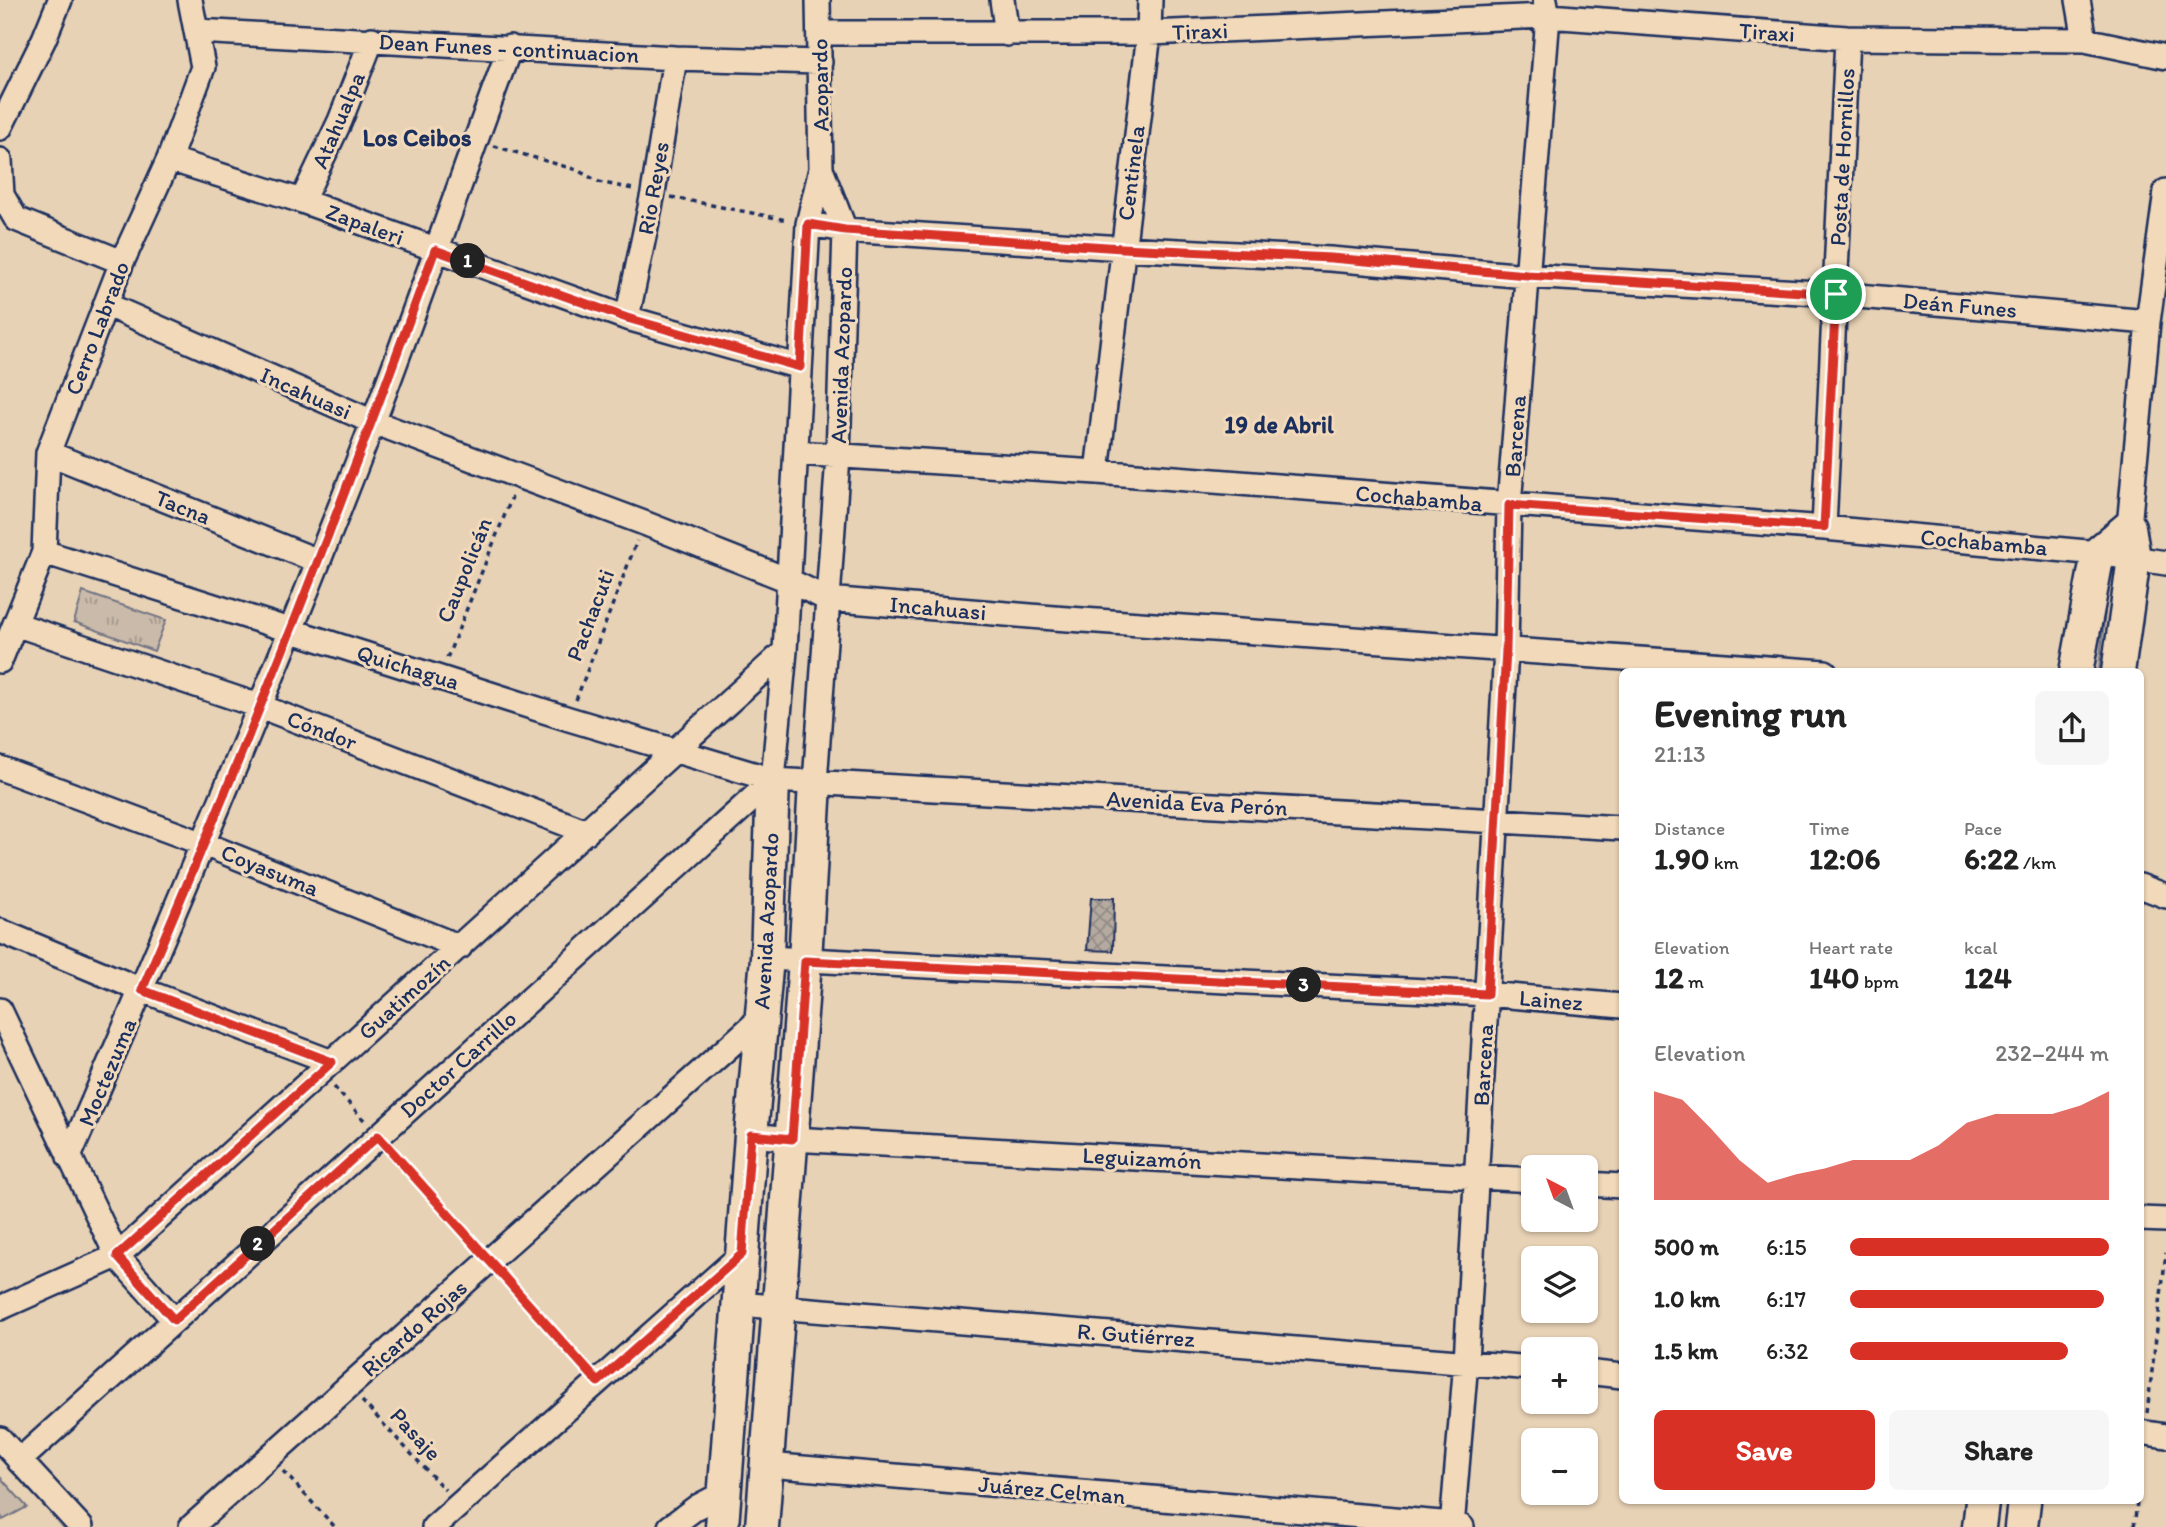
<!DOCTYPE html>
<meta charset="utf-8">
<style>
body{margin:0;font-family:Itim,sans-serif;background:#f6f6f6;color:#222;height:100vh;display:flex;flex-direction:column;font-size:26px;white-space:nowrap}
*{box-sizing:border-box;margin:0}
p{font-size:23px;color:#767676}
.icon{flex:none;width:38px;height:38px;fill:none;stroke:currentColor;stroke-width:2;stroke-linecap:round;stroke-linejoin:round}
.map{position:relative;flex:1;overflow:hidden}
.sheet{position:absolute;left:1619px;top:668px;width:525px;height:836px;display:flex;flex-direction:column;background:#fff;border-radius:10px;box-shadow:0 2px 5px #0004}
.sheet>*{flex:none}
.needle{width:46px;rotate:319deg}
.fabs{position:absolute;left:1521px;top:1155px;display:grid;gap:14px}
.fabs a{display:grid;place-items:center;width:77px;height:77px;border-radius:10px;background:#fff;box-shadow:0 2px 5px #0004;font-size:35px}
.pin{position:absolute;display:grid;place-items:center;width:60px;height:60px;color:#fff;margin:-30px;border:4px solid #fff;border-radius:50%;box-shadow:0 2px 7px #0007}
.km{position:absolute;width:35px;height:35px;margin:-18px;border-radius:50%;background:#222;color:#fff;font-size:19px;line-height:35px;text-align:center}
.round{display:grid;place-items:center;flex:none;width:74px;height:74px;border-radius:10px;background:#f6f6f6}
.summary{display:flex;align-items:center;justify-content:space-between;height:119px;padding:0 35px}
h1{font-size:38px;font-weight:700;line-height:52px}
.stats{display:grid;grid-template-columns:repeat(3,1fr);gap:10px;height:119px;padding:7px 35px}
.stats div{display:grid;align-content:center}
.stats b{font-size:30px;font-weight:700}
.stats small{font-size:19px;font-weight:400}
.stats p{font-size:19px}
.chart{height:196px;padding:14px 35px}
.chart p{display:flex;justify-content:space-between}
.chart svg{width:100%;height:126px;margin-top:7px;fill:#d93025;opacity:.7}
.button{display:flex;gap:14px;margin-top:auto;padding:14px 35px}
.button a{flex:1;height:80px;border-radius:10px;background:#d93025;color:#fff;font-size:28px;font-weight:700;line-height:80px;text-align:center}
.button a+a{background:#f6f6f6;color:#222}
ul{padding:0 35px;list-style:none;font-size:23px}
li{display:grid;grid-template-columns:112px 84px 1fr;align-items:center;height:52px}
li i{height:18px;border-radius:9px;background:#d93025}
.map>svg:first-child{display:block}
</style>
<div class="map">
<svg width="2166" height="1527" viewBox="0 0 2166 1527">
<defs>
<pattern id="park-tufts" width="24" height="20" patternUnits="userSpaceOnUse" patternTransform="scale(1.75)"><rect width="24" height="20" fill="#cabaa9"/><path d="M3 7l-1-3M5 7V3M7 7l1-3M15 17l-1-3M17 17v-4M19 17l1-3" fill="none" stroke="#a3988d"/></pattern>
<pattern id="building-cross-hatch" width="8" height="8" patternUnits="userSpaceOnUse" patternTransform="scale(1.75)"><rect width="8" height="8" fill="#b5aaa0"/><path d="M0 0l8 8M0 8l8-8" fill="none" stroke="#928b86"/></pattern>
</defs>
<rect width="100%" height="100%" fill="#e8d2b5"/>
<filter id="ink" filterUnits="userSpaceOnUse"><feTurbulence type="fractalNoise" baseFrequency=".0143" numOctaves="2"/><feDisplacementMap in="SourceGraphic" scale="14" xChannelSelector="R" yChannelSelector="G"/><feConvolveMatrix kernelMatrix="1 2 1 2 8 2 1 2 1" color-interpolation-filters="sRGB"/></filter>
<g filter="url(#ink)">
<path fill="#cabaa9" stroke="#727484" stroke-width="2" d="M 2107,591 L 2099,672 L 2089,672 Z
M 0,1477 L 27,1507 L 3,1520 L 0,1514 Z"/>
<path fill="url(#park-tufts)" stroke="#727484" stroke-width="2" d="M 83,592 L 166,620 L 154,651 L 74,622 Z"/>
<path fill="url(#building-cross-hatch)" stroke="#1b2f5e" stroke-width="2" d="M 1091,898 L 1114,898 L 1113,951 L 1087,950 Z"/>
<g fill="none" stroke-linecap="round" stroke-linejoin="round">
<defs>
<path id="street" d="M 1002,0 L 1007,34
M 2078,0 L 2085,40
M 197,31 L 675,58 L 820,62
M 820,33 L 1149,33 L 1548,16 L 1847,38 L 2085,40 L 2166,57
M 0,128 L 44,39 L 60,0
M 169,159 L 302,201 L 627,318 L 800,367
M 0,160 L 2,195 L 16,219 L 122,262
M 302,201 L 340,121 L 372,39
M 808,224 L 845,230 L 1122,248 L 1330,259 L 1527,276 L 1836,294 L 2148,322
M 107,305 L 373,422 L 644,523 L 788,580 L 827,599 L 1054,618 L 1825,672
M 627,318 L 653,193 L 675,58
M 48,453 L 318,561
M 796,453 L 1097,472 L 1824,528 L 2098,553 L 2166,563
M 1097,472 L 1149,33 L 1150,0
M 2129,527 L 2148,322 L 2166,191
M 1824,528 L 1847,38
M 44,552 L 569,719 L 773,780 L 1622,828
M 15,624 L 259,706 L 587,832
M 0,661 L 44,552 L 48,453 L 122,262 L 169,159 L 203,67 L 190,0
M 0,768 L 204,844 L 460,947
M 773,780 L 785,651 L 808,224 L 821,169 L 818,0
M 815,783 L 838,457 L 845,230 L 821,169
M 2140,886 L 2166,896
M 0,931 L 142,990 L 332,1062
M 767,958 L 1487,994 L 1622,1006
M 0,1010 L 117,1256 L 174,1320
M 751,1135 L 792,1139 L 1533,1180
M 69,1157 C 174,915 277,672 372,425 C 420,300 463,173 510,47
M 1586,1184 L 1622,1186
M 2140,1219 L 2166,1220
M 738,1304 L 1533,1368
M 0,1308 L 117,1256 L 785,651
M 1586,1372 L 1622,1376
M 2140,1432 L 2166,1436
M 0,1439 L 81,1527
M 19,1461 L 773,780
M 768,1465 L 1453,1524 L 1462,1527
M 191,1527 L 761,1018
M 434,1527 L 742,1254
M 670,1527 L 697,1507 L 724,1493
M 1452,1527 L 1466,1361 L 1506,650 L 1509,505 L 1548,16 L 1545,0"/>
<path id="secondary" d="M 2076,672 L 2098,553 L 2129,527
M 2118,672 L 2134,558 L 2129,527
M 722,1527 L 751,1135 L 767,958 L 773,780
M 762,1527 L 805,961 L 815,783
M 1979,1527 L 1982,1502
M 2021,1527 L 2024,1502"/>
</defs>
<use href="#street" stroke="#1b2f5e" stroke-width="28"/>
<use href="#secondary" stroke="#1b2f5e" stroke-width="37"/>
<path stroke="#1b2f5e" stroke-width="3.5" stroke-dasharray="5 5" stroke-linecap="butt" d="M 494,146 L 577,170 L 599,182 L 633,189
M 671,197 L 787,220
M 447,658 L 512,497
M 576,700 L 637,541
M 334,1087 L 364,1120
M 393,1152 L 476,1245
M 503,1274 L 584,1365
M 362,1401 L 445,1490
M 2147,1413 L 2166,1253
M 283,1471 L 335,1527
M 2140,1474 L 2143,1452
M 2134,1527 L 2137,1502"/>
<use href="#street" stroke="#f1d9b9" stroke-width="23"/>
<use href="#secondary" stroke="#f1d9b9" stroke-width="32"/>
</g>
</g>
<g fill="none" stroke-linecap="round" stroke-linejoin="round" filter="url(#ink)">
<defs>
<path id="route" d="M 808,224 L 845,230 L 1122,248 L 1331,258 L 1527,275 L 1836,294 L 1824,527 L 1509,505 L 1506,650 L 1487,994 L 805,961 L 792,1139 L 751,1135 L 742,1254 L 598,1382 L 378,1136 L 174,1320 L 117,1256 L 332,1062 L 142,990 C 247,746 345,499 435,250 L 627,318 L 800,367 Z"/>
</defs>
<use href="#route" stroke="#fff" stroke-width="14"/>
<use href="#route" stroke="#d93025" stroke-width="9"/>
</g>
<g text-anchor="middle" stroke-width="6" stroke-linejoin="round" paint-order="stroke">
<g font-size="23" fill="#1b2f5e" stroke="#f1d9b9">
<text transform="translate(1200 31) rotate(-2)" y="8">Tiraxi</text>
<text transform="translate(1767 32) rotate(4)" y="8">Tiraxi</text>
<text transform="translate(509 48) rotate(3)" y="8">Dean Funes - continuacion</text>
<text transform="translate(820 85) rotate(-91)" y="8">Azopardo</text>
<text transform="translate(338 120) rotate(-67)" y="8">Atahualpa</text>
<text transform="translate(1842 157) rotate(-87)" y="8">Posta de Hornillos</text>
<text transform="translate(1131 173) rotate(-83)" y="8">Centinela</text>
<text transform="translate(653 188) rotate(-80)" y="8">Rio Reyes</text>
<text transform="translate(365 224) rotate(20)" y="8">Zapaleri</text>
<text transform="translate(1960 305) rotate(5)" y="8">Deán Funes</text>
<text transform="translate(97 328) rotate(-69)" y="8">Cerro Labrado</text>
<text transform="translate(841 355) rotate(-88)" y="8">Avenida Azopardo</text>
<text transform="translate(306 393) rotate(24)" y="8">Incahuasi</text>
<text transform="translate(1515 436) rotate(-86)" y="8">Barcena</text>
<text transform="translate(1419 498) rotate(5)" y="8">Cochabamba</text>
<text transform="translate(183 507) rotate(22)" y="8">Tacna</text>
<text transform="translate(1984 542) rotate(5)" y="8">Cochabamba</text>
<text transform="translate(464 570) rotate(-68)" y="8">Caupolicán</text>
<text transform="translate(938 608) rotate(5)" y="8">Incahuasi</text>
<text transform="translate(590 615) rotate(-69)" y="8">Pachacuti</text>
<text transform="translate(408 667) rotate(17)" y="8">Quichagua</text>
<text transform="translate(322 730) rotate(21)" y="8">Cóndor</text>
<text transform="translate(1197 803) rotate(3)" y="8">Avenida Eva Perón</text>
<text transform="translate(270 870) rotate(22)" y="8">Coyasuma</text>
<text transform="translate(766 921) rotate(-87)" y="8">Avenida Azopardo</text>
<text transform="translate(404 997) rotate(-42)" y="8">Guatimozín</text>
<text transform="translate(1551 1000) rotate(5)" y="8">Lainez</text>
<text transform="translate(458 1064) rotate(-42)" y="8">Doctor Carrillo</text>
<text transform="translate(1483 1065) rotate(-87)" y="8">Barcena</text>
<text transform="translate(107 1072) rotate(-67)" y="8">Moctezuma</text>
<text transform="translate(1142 1158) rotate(3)" y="8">Leguizamón</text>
<text transform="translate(414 1328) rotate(-42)" y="8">Ricardo Rojas</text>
<text transform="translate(1136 1335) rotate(4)" y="8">R. Gutiérrez</text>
<text transform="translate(416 1434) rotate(47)" y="8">Pasaje</text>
<text transform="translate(1052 1490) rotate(5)" y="8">Juárez Celman</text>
</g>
<g font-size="24" font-weight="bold" fill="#1b2f5e" stroke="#f1d9b9">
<text x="417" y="146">Los Ceibos</text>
<text x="1279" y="433">19 de Abril</text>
</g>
</g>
</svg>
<div class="fabs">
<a><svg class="needle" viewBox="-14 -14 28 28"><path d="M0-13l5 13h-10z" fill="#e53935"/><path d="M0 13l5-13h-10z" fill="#767676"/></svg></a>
<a><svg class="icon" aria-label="layers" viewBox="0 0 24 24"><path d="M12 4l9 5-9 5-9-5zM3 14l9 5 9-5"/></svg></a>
<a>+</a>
<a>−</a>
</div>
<div class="pin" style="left:1836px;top:294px;background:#1e9e55"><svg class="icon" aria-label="arrive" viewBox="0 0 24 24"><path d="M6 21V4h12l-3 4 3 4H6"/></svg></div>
<b class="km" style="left:468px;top:261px">1</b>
<b class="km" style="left:258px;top:1244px">2</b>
<b class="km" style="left:1304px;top:985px">3</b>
<section class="sheet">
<div class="summary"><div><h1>Evening run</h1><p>21:13</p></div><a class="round"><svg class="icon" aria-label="share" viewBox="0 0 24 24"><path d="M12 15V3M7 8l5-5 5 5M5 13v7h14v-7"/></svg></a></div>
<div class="stats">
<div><p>Distance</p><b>1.90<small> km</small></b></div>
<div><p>Time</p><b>12:06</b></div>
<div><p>Pace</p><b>6:22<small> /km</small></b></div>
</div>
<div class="stats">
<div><p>Elevation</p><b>12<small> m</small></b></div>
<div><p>Heart rate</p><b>140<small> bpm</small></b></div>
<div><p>kcal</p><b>124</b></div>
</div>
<div class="chart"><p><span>Elevation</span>232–244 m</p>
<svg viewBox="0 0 160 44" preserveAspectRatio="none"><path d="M0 44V6L10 9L20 19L30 30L40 38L50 35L60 33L70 30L80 30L90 30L100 25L110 17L120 14L130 14L140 14L150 11L160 6V44z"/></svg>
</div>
<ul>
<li><b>500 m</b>6:15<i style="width:100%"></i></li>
<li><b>1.0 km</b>6:17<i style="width:98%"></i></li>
<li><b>1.5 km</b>6:32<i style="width:84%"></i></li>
</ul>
<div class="button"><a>Save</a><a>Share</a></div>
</section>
</div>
